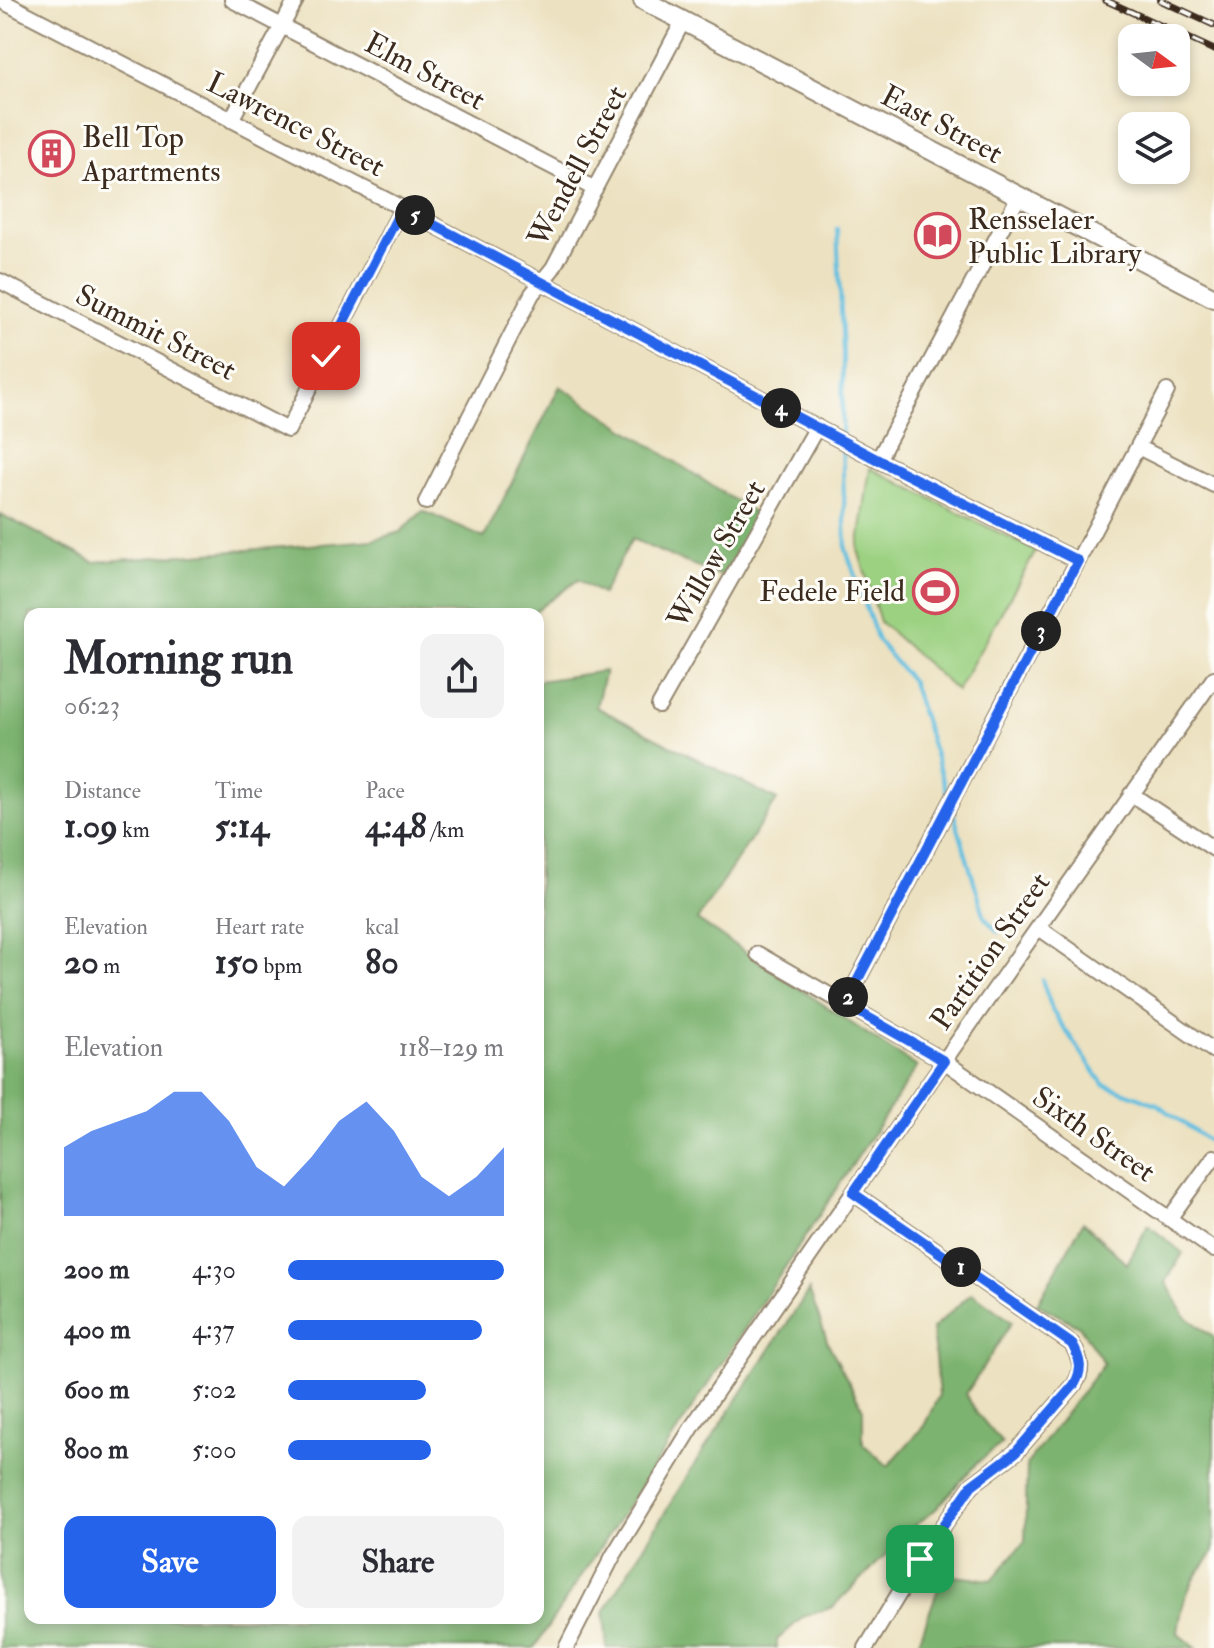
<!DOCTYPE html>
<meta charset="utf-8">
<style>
body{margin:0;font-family:"IM FELL Double Pica",serif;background:#f2f2f3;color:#2b2b33;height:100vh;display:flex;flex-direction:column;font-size:30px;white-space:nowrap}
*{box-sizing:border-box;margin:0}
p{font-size:26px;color:#7c7c81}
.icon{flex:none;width:44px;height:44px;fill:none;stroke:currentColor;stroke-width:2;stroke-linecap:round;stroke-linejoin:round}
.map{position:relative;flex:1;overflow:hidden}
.panel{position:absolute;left:24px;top:608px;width:520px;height:1016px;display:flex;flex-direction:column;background:#fff;border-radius:16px;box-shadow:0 4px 12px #0003}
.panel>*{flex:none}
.needle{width:52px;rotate:105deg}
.fabs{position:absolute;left:1118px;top:24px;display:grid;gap:16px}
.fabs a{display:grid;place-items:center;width:72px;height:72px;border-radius:16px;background:#fff;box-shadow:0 4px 12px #0003;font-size:40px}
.pin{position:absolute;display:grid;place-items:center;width:68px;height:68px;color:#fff;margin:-34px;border-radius:16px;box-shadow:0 4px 12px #0006}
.km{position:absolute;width:40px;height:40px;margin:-20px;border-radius:50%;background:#222;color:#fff;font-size:22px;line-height:40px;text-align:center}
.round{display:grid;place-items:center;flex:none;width:84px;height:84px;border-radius:16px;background:#f2f2f3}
.head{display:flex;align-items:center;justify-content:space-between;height:136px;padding:0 40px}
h1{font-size:44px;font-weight:800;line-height:60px}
.figures{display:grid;grid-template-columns:repeat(3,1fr);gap:12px;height:136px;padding:8px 40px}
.figures div{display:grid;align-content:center}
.figures b{font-size:34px;font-weight:800}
.figures small{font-size:22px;font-weight:400}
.figures p{font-size:22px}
.chart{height:224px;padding:16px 40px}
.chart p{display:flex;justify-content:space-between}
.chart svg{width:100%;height:144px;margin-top:8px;fill:#2563eb;opacity:.7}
.button{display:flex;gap:16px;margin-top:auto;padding:16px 40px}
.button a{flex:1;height:92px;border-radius:16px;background:#2563eb;color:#fff;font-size:32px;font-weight:800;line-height:92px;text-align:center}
.button a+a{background:#f2f2f3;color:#2b2b33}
ul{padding:0 40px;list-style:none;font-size:26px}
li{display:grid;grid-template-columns:128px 96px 1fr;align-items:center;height:60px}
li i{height:20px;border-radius:10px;background:#2563eb}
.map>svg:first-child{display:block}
</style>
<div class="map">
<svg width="1214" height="1648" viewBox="0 0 1214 1648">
<rect width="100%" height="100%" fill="#fdfcf7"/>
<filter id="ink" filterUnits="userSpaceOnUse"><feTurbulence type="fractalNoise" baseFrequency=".0125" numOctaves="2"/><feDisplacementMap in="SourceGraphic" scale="16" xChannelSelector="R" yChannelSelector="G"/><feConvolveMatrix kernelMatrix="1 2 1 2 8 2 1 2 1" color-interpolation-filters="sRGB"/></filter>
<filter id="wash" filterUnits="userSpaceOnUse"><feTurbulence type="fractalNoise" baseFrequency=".006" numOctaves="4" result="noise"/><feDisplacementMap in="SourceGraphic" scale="32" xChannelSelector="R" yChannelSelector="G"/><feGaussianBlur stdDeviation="1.8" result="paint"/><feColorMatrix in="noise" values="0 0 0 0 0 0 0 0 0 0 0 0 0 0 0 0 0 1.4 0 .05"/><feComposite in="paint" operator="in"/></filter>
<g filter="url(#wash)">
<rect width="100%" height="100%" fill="#ece1c0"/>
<path fill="#9cd182" stroke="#6c7e50" stroke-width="2" d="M 870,468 L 1036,551 L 957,691 L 880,622 L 858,550 Z"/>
<path fill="#7db370" stroke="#5c6e47" stroke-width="2" d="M 560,386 L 758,516 L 722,576 L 672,557 L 632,539 L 602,594 L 578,580 L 531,614 L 30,614 L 30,1618 L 538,1618 L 538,681 L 605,671 L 596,707 L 777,800 L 697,920 L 917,1067 L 534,1648 L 0,1648 L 0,514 L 94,562 L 373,540 L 400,532 L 423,511 L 484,538 Z
M 1083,1222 L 1127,1264 L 1148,1225 L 1183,1253 L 1166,1282 L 1185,1316 L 1214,1337 L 1214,1552 C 1191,1579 1182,1597 1178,1633 L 1196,1648 L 920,1648 L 918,1644 L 943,1575 L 992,1580 L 1025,1541 L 1027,1464 L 1104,1363 L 1079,1326 L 1037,1304 Z
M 809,1290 L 828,1343 L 863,1409 L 863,1444 L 888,1466 L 924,1426 L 939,1395 L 932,1329 L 972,1293 L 1012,1322 L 966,1394 L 976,1412 L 1002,1443 L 978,1462 L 936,1509 L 917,1524 L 833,1607 L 803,1617 L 777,1640 L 777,1648 L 607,1648 L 604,1612 L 689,1473 Z"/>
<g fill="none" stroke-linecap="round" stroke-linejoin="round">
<path stroke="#62bfe0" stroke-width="4" d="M 837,229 L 843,353 L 842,435
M 842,444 L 846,550 L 878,641 L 912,682 L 948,796
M 952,808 L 985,918 L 998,932
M 1042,980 L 1053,1012 L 1103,1084 L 1157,1104 L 1214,1145"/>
</g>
</g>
<g filter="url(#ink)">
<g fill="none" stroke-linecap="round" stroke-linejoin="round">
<defs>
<path id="minor" d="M 0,0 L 402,208 L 878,460 L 1078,561
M 232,0 L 595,189
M 231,120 L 296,0
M 0,281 L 288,430 L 402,208
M 1138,447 L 1214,485
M 878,460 L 1019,196
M 426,502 L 532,294 L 553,268 L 683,21
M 659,706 L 817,427
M 1131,794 L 1214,849
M 1039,928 L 1214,1051
M 758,954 L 944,1061 L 1214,1250
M 845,1004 L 1167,391
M 853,1193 L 1072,1344 C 1081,1360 1084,1370 1074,1385 L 1016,1452 L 972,1485 L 920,1559 L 866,1648
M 1169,1219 L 1214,1157
M 566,1648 L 613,1556 L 694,1424 L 944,1061 L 1214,678"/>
<path id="tertiary" d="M 643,0 L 1214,298"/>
</defs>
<use href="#minor" stroke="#94866f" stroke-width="18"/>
<use href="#tertiary" stroke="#94866f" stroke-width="22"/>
<use href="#minor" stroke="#fff" stroke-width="14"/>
<use href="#tertiary" stroke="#fff" stroke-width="18"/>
<defs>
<path id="rail" d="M 1105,0 L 1214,50
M 1160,0 L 1214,25"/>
</defs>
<use href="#rail" stroke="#3b2a1e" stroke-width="7"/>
<use href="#rail" stroke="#fdfcf7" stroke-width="4" stroke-dasharray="12" stroke-linecap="butt"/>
</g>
</g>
<g fill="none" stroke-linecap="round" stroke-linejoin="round" filter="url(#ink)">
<defs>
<path id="route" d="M 326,356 L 402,208 L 878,460 L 1078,561 L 845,1004 L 944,1061 L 853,1193 L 1072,1344 C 1081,1360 1083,1370 1074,1385 L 1016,1452 L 972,1485 L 920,1559"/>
</defs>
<use href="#route" stroke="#fff" stroke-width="16"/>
<use href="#route" stroke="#2563eb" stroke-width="10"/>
</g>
<defs>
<symbol id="building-ring" viewBox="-11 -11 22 22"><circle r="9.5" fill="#fdfcf7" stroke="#d1495b" stroke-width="1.5"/><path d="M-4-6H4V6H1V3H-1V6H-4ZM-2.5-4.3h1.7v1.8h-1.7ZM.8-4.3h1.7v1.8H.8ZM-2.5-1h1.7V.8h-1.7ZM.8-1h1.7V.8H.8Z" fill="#d1495b"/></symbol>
<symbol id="library-ring" viewBox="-11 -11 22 22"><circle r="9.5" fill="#fdfcf7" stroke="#d1495b" stroke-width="1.5"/><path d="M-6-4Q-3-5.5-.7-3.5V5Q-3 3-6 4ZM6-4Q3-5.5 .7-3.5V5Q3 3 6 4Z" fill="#d1495b"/></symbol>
<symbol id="stadium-ring" viewBox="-11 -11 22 22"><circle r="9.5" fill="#fdfcf7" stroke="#d1495b" stroke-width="1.5"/><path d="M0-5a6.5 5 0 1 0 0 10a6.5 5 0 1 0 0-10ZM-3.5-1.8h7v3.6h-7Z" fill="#d1495b"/></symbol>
</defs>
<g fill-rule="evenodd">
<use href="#building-ring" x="26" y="128" width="51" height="51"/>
<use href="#library-ring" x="912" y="210" width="51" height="51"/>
<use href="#stadium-ring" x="910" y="566" width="51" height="51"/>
</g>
<g text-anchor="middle" stroke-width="6" stroke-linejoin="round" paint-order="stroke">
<g font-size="30" fill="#3b2a1e" stroke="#fdfcf7">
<text transform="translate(425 71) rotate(28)" y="10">Elm Street</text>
<text transform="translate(296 124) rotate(27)" y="10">Lawrence Street</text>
<text transform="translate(942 124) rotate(28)" y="10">East Street</text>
<text transform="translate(577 166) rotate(-62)" y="10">Wendell Street</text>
<text transform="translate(156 332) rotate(27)" y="10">Summit Street</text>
<text transform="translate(716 554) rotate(-60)" y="10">Willow Street</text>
<text transform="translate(990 951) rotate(-55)" y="10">Partition Street</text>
<text transform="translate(1094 1134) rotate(35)" y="10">Sixth Street</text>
</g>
<g font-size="30" fill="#3b2a1e" stroke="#fdfcf7" text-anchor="start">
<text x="82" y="147">Bell Top<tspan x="82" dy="34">Apartments</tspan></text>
<text x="968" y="229">Rensselaer<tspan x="968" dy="34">Public Library</tspan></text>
<text x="905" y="601" text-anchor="end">Fedele Field</text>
</g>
</g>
</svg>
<div class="fabs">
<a><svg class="needle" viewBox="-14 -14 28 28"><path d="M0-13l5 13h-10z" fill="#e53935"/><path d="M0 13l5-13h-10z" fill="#7c7c81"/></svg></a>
<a><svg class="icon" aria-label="layers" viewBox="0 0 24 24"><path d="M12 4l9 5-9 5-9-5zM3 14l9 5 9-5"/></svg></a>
</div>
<div class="pin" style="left:920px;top:1559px;background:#1e9e55"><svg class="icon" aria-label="arrive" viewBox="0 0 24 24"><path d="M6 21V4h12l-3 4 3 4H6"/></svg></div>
<div class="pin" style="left:326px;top:356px;background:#d93025"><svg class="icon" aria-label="check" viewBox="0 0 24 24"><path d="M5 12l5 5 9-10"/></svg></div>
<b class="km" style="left:961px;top:1267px">1</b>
<b class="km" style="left:848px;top:997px">2</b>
<b class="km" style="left:1041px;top:631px">3</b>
<b class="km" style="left:781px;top:408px">4</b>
<b class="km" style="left:415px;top:215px">5</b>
<section class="panel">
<div class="head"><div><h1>Morning run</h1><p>06:23</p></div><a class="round"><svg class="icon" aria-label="share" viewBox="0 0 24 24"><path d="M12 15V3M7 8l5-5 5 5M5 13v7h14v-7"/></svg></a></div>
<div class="figures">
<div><p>Distance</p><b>1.09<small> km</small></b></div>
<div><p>Time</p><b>5:14</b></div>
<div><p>Pace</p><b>4:48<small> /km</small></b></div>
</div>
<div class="figures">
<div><p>Elevation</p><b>20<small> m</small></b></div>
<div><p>Heart rate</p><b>150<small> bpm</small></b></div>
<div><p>kcal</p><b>80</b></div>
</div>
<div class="chart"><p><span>Elevation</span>118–129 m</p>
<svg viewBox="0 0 160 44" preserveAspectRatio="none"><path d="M0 44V23L10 18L20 15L30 12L40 6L50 6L60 15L70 29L80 35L90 26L100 15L110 9L120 18L130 32L140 38L150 32L160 23V44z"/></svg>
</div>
<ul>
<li><b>200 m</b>4:30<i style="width:100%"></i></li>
<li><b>400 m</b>4:37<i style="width:90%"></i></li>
<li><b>600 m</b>5:02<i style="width:64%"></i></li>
<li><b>800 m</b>5:00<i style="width:66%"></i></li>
</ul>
<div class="button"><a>Save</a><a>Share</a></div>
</section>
</div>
